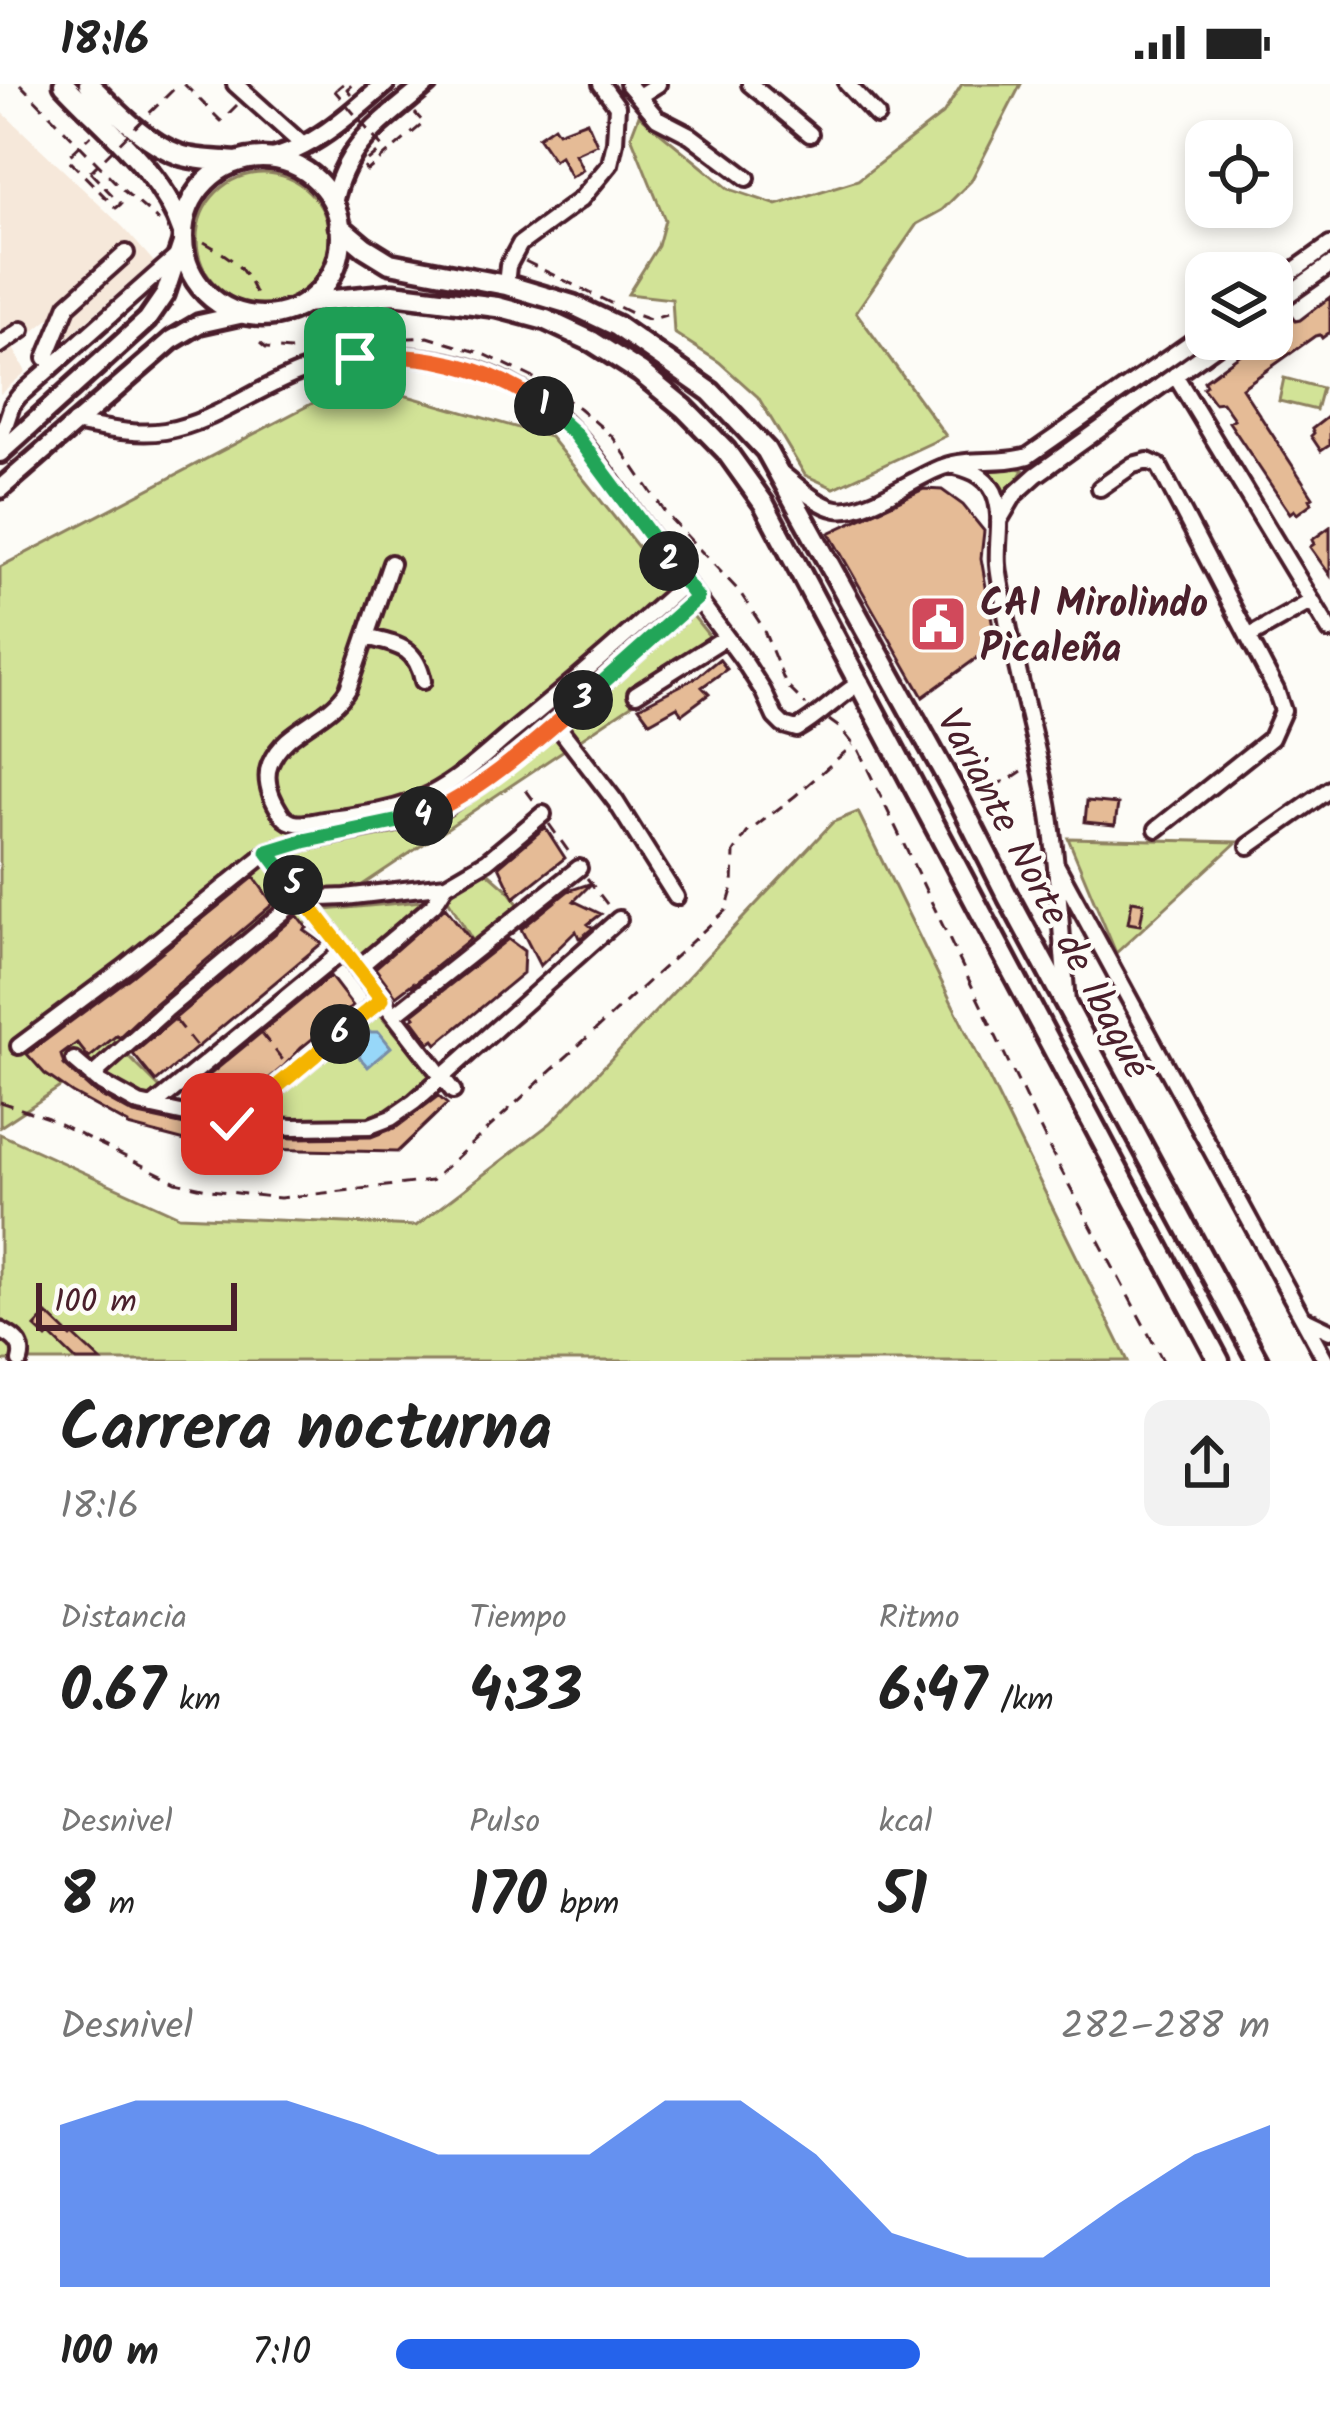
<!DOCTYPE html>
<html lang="es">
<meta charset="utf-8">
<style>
body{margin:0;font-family:Kalam,sans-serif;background:#f2f2f2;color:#222;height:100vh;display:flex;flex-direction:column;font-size:45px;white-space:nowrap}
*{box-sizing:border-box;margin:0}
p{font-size:39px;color:#767676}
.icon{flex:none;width:66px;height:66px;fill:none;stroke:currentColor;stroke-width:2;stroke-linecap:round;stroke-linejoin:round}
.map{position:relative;height:1277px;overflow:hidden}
.drawer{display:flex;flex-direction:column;background:#fff;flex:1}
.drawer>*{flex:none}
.controls{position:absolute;left:1185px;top:36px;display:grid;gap:24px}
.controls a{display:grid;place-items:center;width:108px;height:108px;border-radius:24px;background:#fff;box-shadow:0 6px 18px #0003;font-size:60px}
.scale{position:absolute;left:36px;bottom:30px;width:201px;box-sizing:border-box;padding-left:12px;border:6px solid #4a1f2b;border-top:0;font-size:33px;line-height:42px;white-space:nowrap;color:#4a1f2b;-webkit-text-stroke:9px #fdfcf7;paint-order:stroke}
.pin{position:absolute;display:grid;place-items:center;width:102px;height:102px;color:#fff;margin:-51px;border-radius:24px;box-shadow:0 6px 18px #0006}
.km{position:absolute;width:60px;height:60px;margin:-30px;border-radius:50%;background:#222;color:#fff;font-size:33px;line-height:60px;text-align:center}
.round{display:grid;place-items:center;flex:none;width:126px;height:126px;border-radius:24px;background:#f2f2f2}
.overview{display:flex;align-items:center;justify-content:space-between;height:204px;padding:0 60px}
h1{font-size:66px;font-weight:700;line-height:90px}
.figures{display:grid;grid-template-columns:repeat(3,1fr);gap:18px;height:204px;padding:12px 60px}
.figures div{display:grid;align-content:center}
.figures b{font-size:60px;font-weight:700}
.figures small{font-size:33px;font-weight:400}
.figures p{font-size:33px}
.chart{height:336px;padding:24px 60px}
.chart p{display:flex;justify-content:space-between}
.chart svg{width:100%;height:216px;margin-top:12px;fill:#2563eb;opacity:.7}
ul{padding:0 60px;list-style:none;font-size:39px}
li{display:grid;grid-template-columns:192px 144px 1fr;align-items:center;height:90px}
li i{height:30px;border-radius:15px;background:#2563eb}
.status{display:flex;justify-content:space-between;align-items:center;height:84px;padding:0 60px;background:#fff;direction:ltr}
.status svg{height:33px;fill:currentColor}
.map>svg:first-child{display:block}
</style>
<div class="status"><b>18:16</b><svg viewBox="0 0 49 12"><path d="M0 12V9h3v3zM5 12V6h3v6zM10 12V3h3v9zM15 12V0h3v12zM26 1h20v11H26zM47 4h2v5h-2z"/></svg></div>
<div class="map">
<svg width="1330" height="1277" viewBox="0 0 1330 1277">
<rect width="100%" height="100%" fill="#fdfcf7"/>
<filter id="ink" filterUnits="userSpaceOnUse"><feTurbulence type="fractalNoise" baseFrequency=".00833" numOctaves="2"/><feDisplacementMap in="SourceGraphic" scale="24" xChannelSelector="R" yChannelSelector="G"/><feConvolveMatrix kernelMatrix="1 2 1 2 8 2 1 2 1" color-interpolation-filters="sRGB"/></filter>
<g filter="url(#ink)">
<path fill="#f6e8da" d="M 0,26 L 123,143 L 154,178 L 68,253 L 50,234 L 13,264 L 26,288 L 0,310 Z"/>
<path fill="#d2e397" stroke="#8e8161" stroke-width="3" d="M 962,0 L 1021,0 L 971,97 L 942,126 L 917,140 L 856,228 L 946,352 L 834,404 L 805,391 L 758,313 L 719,278 L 674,249 L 672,215 L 628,210 L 658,162 L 665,136 L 631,52 L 639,31 L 729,105 L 777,121 L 858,96 L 943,30 Z
M197 155a66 66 0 1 1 132 0a66 66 0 1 1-132 0Z
M 1284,294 L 1322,304 L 1316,326 L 1279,317 Z
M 355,297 L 550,353 L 718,563 L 325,826 L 433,816 L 354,879 L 315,833 L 0,1043 L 0,483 Z
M 1013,382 L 1023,386 L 1003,419 L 980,385 Z
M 858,728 L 1128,1277 L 0,1277 L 0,1050 L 179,1132 L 416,1142 L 551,1039 L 833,738 Z
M 1068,754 L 1237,758 L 1116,869 Z
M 484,785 L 507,805 L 521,824 L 474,859 L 446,812 Z
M 378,928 L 434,995 L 384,1028 L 362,1039 L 260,1039 L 257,1027 L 300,995 Z
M 128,972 L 164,1008 L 149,1017 L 122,1009 L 103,991 Z"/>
<path fill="#97d7f9" stroke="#788da7" stroke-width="3" d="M 369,948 L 379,948 L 391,963 L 368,983 L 359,973 Z"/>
<path fill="#e5bb96" stroke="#4a1f2b" stroke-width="3" d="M 587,37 L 597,60 L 575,70 L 583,86 L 571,93 L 560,72 L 554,76 L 538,53 L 554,42 L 558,48 Z
M 1330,213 L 1330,248 L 1322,254 L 1320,251 L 1315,252 L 1242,304 L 1313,413 L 1310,415 L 1312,419 L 1297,430 L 1294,426 L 1290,429 L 1273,404 L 1229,338 L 1234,335 L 1222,318 L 1214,319 L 1203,304 L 1206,301 L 1204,297 L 1260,256 L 1272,255 L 1272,249 L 1292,233 L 1295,237 L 1300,236 Z
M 1330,331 L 1330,361 L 1321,367 L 1311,352 L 1314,349 L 1312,345 Z
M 924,405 L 942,406 L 963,421 L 984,447 L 981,474 L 996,560 L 923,613 L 829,449 Z
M 1330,443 L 1330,491 L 1310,463 L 1314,460 L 1312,456 Z
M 719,575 L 727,585 L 702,603 L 709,610 L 682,630 L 677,623 L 650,638 L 639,623 L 697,593 Z
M 1087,717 L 1118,720 L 1115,741 L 1085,738 Z
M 545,743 L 565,774 L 514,814 L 499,782 Z
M 254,793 L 273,820 L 153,921 L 119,953 L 117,951 L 89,974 L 77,959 L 61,971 L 64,981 L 94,1008 L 134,1030 L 231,1051 L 294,1054 L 371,1053 L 397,1043 L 438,1012 L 447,1020 L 397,1068 L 212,1064 L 128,1042 L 128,1040 L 72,1009 L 45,990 L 27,970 L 132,892 Z
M 592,799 L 574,817 L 601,830 L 588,840 L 593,844 L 581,854 L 579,854 L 576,847 L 540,882 L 521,845 L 568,807 Z
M 1132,817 L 1144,819 L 1140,841 L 1128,839 Z
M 445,823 L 470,855 L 413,901 L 413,899 L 396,912 L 375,884 Z
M 297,831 L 307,844 L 304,846 L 322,859 L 156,998 L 133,970 Z
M 508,855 L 524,867 L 523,889 L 437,960 L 434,956 L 430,959 L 412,935 L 415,933 L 413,930 Z
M 330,892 L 353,922 L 301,964 L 283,983 L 229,1028 L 212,1009 L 199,1021 L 187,1014 L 185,1011 Z
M 47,1230 L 71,1253 L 73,1251 L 101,1277 L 77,1277 L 50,1251 L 47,1254 L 35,1243 Z"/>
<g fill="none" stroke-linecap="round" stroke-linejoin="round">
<defs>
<path id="minor" d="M 235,0 L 304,62
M 628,0 L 657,34 L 690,51 L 747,94
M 750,0 L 810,50
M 847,0 L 877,32
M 639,12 L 658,0
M 506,201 L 508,182 L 520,160 L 581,115 L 610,80 L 615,58 L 617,22 L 601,0
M 1272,202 L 1330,161
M 1272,222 L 1330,181
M 0,261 L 22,246
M 46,274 L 68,221 L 126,169
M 1175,291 L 1330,547
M 74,339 C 103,344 135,352 165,347 C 216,338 257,303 306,286 C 389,257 488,273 555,330 C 591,361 617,406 645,444 C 677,488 711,532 743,576 L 763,607 L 775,633 L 783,641 L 797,645 C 820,632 838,612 861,598
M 0,357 L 12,321 L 19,312 L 176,173
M 949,381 C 967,384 985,390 994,408 C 1004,431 996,457 998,481 C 999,493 1002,506 1004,518 C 1015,588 1037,655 1049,725 C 1059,788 1061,854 1067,918
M 780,388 C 796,400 816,421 837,425 C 866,430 914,393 943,383 C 970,373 1000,381 1028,372 L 1206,248
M 1100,404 L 1133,381 L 1148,377 L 1159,382 L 1276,606 L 1283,627 L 1271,654 L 1157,745
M 999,437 L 1015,410 L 1036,391 L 1226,255
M 391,479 L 348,605 C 329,637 285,644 270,680 C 263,697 272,716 282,731 C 293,745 309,738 324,736 C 360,731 398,727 431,710 C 460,695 486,670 511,649 C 571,601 628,550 685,499
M 366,553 C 397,561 416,562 423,597
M 1248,553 L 1312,517
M 636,610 L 726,553
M 556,640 L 616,718 L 676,813
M 1249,762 L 1330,705
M 268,768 L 453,1007
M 1056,780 L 1326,1277
M 358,884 L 434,820 L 446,801 L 487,777 L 543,730
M 394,931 L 579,784
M 19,962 L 125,883 L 268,768 L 305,757 L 417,735 L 446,723 L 487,695 L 556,640 L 697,514
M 74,976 L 101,999 L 139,1020 L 232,1040 L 294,1043 L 370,1042 L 391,1034 L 414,1018 L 619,835
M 92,992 L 166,926 L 299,815 L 345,813 L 446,801
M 152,1023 L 344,866
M 232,1040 L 382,915
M 1303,1234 L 1330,1247
M 0,1246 C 14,1253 25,1260 20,1277"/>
<path id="major" d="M 268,75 C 312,66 352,29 385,0
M 333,120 C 345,59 383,38 427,0
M 0,369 L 147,236 L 165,210 L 183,156
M 0,405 L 172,256 L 199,240 L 244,230"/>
<path id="highway" d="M 64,0 C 107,46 163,88 183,149
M 89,0 C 115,26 145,59 180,71 C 198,77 219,76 237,78
M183 153a79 79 0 1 1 158 0a79 79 0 1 1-158 0Z
M 339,142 L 364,163 L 390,179 L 506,201 L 573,221 L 617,242 L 711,308 L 766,366 L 956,710 L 1008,813 L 1258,1277
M 305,219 L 393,210 L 497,223 L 546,236 L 593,258 L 640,288 L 684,324 L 726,367 L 764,420 L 1219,1277"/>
</defs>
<use href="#minor" stroke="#4a1f2b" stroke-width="22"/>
<use href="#major" stroke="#4a1f2b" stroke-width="26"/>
<use href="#highway" stroke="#4a1f2b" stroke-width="27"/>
<path stroke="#4a1f2b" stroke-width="3" stroke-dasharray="12 9" stroke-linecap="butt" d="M 20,0 L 123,106 L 159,137
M 184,0 L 221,37 L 237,21
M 337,5 L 343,0
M 351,10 L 347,5 L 353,0
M 368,77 L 381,66
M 364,83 L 367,87 L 424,39 L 415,29
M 90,88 L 121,120 L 116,124 L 67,74 L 91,51
M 204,158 C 235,176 245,183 259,218
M 525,177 L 631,229 L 650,236 L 666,231
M 260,259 L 266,264 L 290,266 L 356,257 L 428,253 L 484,270 L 534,294 L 579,324 L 612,352 L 667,431 L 739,507 L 762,542 L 786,601 L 806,621
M 829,636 L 840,644 L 859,667 L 1052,1069 L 1163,1277
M 526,706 L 534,717
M 973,709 L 1010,695 L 1028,683
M 549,740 L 571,771
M 587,794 L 610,824
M 175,936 L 199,966
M 262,950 L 286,980
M 0,1018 L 48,1034 L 176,1098 L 211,1106 L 280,1114 L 431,1097 L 726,826 L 733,803 L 734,768 L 747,749 L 795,712 L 853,661"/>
<use href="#minor" stroke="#fdfcf7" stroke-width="14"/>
<use href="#major" stroke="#fdfcf7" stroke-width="16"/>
<use href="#highway" stroke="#fdfcf7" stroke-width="18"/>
<path stroke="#4a1f2b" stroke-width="3" stroke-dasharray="12 9" stroke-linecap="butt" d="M 337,5 L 335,7 L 383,64 L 381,66
M 90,88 L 179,0"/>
</g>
</g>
<g fill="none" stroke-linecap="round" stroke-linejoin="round" filter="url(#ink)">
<defs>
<path id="split-1" d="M 355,274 C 422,267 489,282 544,322"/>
<path id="split-2" d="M 544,322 L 574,349 L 669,477"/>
<path id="split-3" d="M 583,616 L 697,514 L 669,477"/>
<path id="split-4" d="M 423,732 C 482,707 535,658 583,616"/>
<path id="split-5" d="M 293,801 L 268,768 L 304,757 L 423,732"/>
<path id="split-6" d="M 293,801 L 382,915 L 340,950"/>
<path id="split-7" d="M 232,1040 L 340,950"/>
</defs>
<use href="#split-1" stroke="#fff" stroke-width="24"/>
<use href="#split-2" stroke="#fff" stroke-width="24"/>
<use href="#split-3" stroke="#fff" stroke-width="24"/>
<use href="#split-4" stroke="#fff" stroke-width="24"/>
<use href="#split-5" stroke="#fff" stroke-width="24"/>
<use href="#split-6" stroke="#fff" stroke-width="24"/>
<use href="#split-7" stroke="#fff" stroke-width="24"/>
<use href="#split-1" stroke="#f0652b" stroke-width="15"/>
<use href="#split-2" stroke="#22a559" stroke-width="15"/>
<use href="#split-3" stroke="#22a559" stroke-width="15"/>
<use href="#split-4" stroke="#f0652b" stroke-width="15"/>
<use href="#split-5" stroke="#22a559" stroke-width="15"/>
<use href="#split-6" stroke="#f5b400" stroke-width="15"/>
<use href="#split-7" stroke="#f5b400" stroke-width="15"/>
</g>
<defs>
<symbol id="civic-square" viewBox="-11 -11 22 22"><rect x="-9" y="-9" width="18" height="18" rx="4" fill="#d1495b" stroke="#fdfcf7"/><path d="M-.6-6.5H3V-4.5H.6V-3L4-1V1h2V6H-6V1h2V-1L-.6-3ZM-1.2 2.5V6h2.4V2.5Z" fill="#fff"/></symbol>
</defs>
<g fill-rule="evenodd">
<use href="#civic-square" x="905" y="507" width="66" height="66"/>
</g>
<g text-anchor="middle" stroke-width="9" stroke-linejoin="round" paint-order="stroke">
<g font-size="39" font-weight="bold" fill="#4a1f2b" stroke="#fdfcf7" text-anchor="start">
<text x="980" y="532">CAI Mirolindo<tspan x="980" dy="45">Picaleña</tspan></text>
</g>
<g font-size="39" fill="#4a1f2b" stroke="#fdfcf7">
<text transform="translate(1045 809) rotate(62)" y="14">Variante Norte de Ibagué</text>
</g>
</g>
</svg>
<div class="controls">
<a><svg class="icon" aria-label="locate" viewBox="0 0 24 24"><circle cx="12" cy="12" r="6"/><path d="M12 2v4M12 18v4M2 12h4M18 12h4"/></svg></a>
<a><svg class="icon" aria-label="layers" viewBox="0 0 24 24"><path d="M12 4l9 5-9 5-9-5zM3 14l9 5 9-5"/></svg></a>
</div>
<div class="scale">100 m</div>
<div class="pin" style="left:355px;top:274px;background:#1e9e55"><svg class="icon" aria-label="arrive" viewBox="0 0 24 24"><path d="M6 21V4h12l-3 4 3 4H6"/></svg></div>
<div class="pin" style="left:232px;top:1040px;background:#d93025"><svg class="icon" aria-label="check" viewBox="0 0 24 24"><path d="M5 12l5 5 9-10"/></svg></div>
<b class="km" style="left:544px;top:322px">1</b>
<b class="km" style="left:669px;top:477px">2</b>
<b class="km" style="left:583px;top:616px">3</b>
<b class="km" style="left:423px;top:732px">4</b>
<b class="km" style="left:293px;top:801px">5</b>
<b class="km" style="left:340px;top:950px">6</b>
</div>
<section class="drawer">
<div class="overview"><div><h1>Carrera nocturna</h1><p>18:16</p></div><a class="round"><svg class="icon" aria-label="share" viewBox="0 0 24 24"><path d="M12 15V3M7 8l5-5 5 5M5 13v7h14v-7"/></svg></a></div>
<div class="figures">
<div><p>Distancia</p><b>0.67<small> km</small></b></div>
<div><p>Tiempo</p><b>4:33</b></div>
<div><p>Ritmo</p><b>6:47<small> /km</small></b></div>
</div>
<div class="figures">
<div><p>Desnivel</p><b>8<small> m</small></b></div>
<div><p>Pulso</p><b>170<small> bpm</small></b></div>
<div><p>kcal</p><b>51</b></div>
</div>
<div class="chart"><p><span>Desnivel</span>282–288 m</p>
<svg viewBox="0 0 160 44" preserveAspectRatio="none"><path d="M0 44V11L10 6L20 6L30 6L40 11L50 17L60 17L70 17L80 6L90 6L100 17L110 33L120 38L130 38L140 27L150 17L160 11V44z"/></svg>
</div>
<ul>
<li><b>100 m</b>7:10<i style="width:60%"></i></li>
</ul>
</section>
